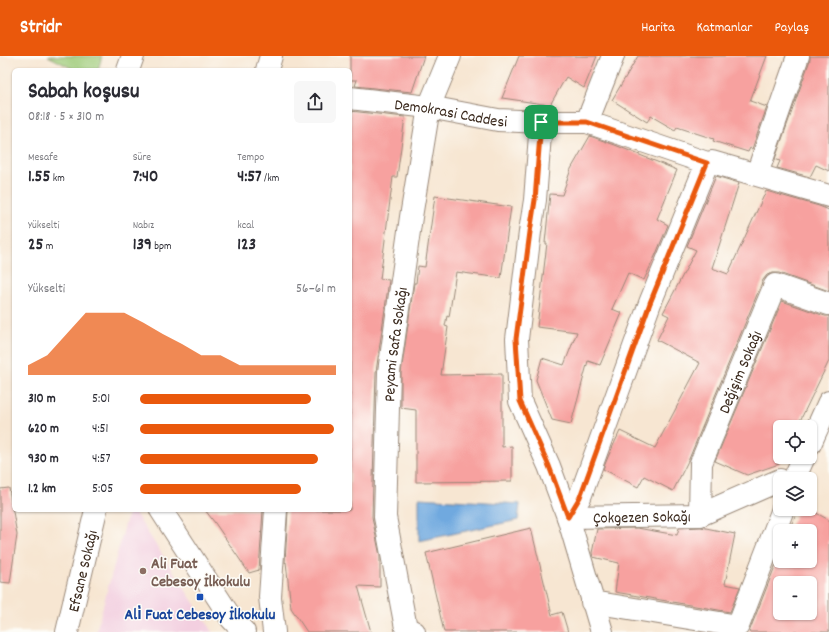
<!DOCTYPE html>
<html lang="tr">
<meta charset="utf-8">
<style>
body{margin:0;font-family:Dekko,sans-serif;background:#f7f7f7;color:#2b2b33;height:100vh;display:flex;flex-direction:column;font-size:15px;white-space:nowrap}
*{box-sizing:border-box;margin:0}
p{font-size:13px;color:#7c7c81}
.icon{flex:none;width:22px;height:22px;fill:none;stroke:currentColor;stroke-width:2;stroke-linecap:round;stroke-linejoin:round}
.map{position:relative;flex:1;overflow:hidden}
.details{position:absolute;left:12px;top:12px;width:340px;height:444px;display:flex;flex-direction:column;background:#fff;border-radius:6px;box-shadow:0 1px 3px #0004}
.details>*{flex:none}
.tools{position:absolute;left:773px;top:364px;display:grid;gap:8px}
.tools a{display:grid;place-items:center;width:44px;height:44px;border-radius:6px;background:#fff;box-shadow:0 1px 3px #0004;font-size:20px}
.pin{position:absolute;display:grid;place-items:center;width:34px;height:34px;color:#fff;margin:-17px;border-radius:8px;box-shadow:0 2px 6px #0006}
.round{display:grid;place-items:center;flex:none;width:42px;height:42px;border-radius:6px;background:#f7f7f7}
.headline{display:flex;align-items:center;justify-content:space-between;height:68px;padding:0 16px}
h1{font-size:22px;font-weight:700;line-height:30px}
.figures{display:grid;grid-template-columns:repeat(3,1fr);gap:6px;height:68px;padding:4px 16px}
.figures div{display:grid;align-content:center}
.figures b{font-size:17px;font-weight:700}
.figures small{font-size:11px;font-weight:400}
.figures p{font-size:11px}
.chart{height:112px;padding:8px 16px}
.chart p{display:flex;justify-content:space-between}
.chart svg{width:100%;height:72px;margin-top:4px;fill:#ea580c;opacity:.7}
ul{padding:0 16px;list-style:none;font-size:13px}
li{display:grid;grid-template-columns:64px 48px 1fr;align-items:center;height:30px}
li i{height:10px;border-radius:5px;background:#ea580c}
header{display:flex;align-items:center;gap:24px;box-sizing:border-box;height:56px;padding:0 20px;background:#ea580c;color:#fff}
header strong{font-size:19px}
nav{display:flex;gap:22px;margin-inline-start:auto;font-size:14px}
.map>svg:first-child{display:block}
</style>
<header>
<strong>Stridr</strong>
<nav><a>Harita</a><a>Katmanlar</a><a>Paylaş</a></nav>
</header>
<div class="map">
<svg width="829" height="576" viewBox="0 0 829 576">
<rect width="100%" height="100%" fill="#fdfcf7"/>
<filter id="ink" filterUnits="userSpaceOnUse"><feTurbulence type="fractalNoise" baseFrequency=".025" numOctaves="2"/><feDisplacementMap in="SourceGraphic" scale="8" xChannelSelector="R" yChannelSelector="G"/><feConvolveMatrix kernelMatrix="1 2 1 2 8 2 1 2 1" color-interpolation-filters="sRGB"/></filter>
<filter id="wash" filterUnits="userSpaceOnUse"><feTurbulence type="fractalNoise" baseFrequency=".012" numOctaves="4" result="noise"/><feDisplacementMap in="SourceGraphic" scale="16" xChannelSelector="R" yChannelSelector="G"/><feGaussianBlur stdDeviation="0.9" result="paint"/><feColorMatrix in="noise" values="0 0 0 0 0 0 0 0 0 0 0 0 0 0 0 0 0 1.4 0 .05"/><feComposite in="paint" operator="in"/></filter>
<g filter="url(#wash)">
<rect width="100%" height="100%" fill="#f7e6d2"/>
<path fill="#f3cfe0" d="M 129,454 L 133,454 L 213,576 L 96,576 Z"/>
<path fill="#9ecb78" stroke="#6c7a4b" d="M 48,0 L 102,0 L 98,14 L 75,14 Z"/>
<path fill="#6fa9df" stroke="#556a7e" d="M 419,442 L 520,448 L 518,464 L 419,485 Z"/>
<g id="blocks">
<path fill="#f7a19f" fill-rule="evenodd" d="M 350,0 L 424,0 L 412,36 L 355,30 L 357,24 L 350,24 Z
M 519,0 L 597,0 L 584,32 L 566,21 L 550,49 L 502,42 Z
M 638,0 L 767,0 L 750,45 L 767,51 L 752,93 L 750,92 L 748,96 L 713,85 L 714,83 L 677,71 L 675,74 L 651,60 L 647,66 L 612,44 Z
M 810,0 L 829,0 L 829,115 L 816,109 L 810,121 L 777,112 L 780,105 L 775,103 L 810,4 Z
M 350,55 L 405,61 L 397,121 L 393,121 L 380,223 L 389,224 L 376,316 L 372,461 L 380,500 L 380,531 L 358,530 L 371,576 L 307,576 L 291,552 L 286,506 L 285,507 L 288,454 L 350,454 Z
M 590,80 L 615,89 L 677,114 L 657,163 L 668,169 L 656,198 L 644,224 L 628,217 L 612,253 L 622,257 L 600,309 L 588,305 L 571,368 L 552,364 L 536,324 L 542,302 L 564,309 L 577,276 L 537,271 L 547,187 L 545,187 L 550,138 L 562,139 L 571,113 Z
M 716,120 L 739,127 L 712,212 L 728,218 L 766,135 L 819,150 L 829,154 L 829,235 L 779,217 L 773,217 L 767,219 L 763,224 L 689,403 L 673,435 L 644,420 L 638,431 L 603,413 L 608,401 L 620,375 L 655,392 L 700,307 L 657,284 L 669,260 L 663,257 L 696,194 L 687,190 Z
M 435,140 L 511,151 L 501,222 L 456,216 L 449,261 L 447,260 L 445,270 L 448,271 L 441,319 L 502,318 L 502,391 L 512,390 L 512,425 L 416,426 L 416,354 L 401,352 L 401,317 L 414,227 L 416,227 L 418,210 L 425,211 Z
M 782,245 L 825,260 L 829,260 L 829,305 L 797,371 L 780,371 L 780,401 L 782,401 L 779,408 L 747,419 L 715,405 Z
M 9,432 L 17,479 L 10,527 L 0,526 L 0,433 Z
M 799,453 L 809,453 L 829,464 L 829,576 L 749,576 L 780,498 L 780,505 L 810,505 L 810,475 L 788,475 ZM 780,527 L 810,527 L 810,557 L 780,557 Z
M 205,454 L 263,454 L 259,514 L 249,517 L 215,467 Z
M 701,471 L 735,478 L 725,528 L 740,531 L 730,556 L 615,536 L 619,507 L 593,501 L 592,497 L 597,473 L 637,472 L 677,479 L 679,472 Z
M 531,472 L 552,559 L 562,556 L 568,576 L 444,576 L 426,497 Z"/>
</g>
</g>
<g filter="url(#ink)">
<use href="#blocks" fill-opacity="0" stroke="#998878" stroke-width="1"/>
<g fill="none" stroke-linecap="round" stroke-linejoin="round">
<defs>
<g id="minor">
<path d="M 267,14 L 271,0"/>
<path id="s1" d="M 350,42 L 429,51 L 498,64 L 541,66 L 587,66 L 707,107 L 712,106 L 829,140"/>
<path id="s2" d="M 541,66 L 535,144 L 530,176 L 517,283 L 520,345 L 549,410 L 568,461 L 700,459 L 780,424"/>
<path d="M 587,66 L 613,0"/>
<path d="M 757,118 L 798,0"/>
<path d="M 810,388 L 829,346"/>
<path d="M 794,423 L 804,401"/>
<path id="s3" d="M 700,459 L 701,407 L 775,229 L 829,248"/>
<path d="M 592,546 L 738,570 L 783,453"/>
<path id="s4" d="M 67,576 L 96,454"/>
<path d="M 274,576 L 270,541 L 276,454"/>
<path id="s5" d="M 414,576 L 406,572 L 385,461 L 389,316 L 411,161 L 429,51 L 450,0"/>
<path d="M 602,576 L 568,461 L 580,441 L 650,247 L 707,107"/>
</g>
<path id="tertiary" d="M 128,14 L 133,0
M 161,454 L 231,562 L 244,576"/>
</defs>
<use href="#minor" stroke="#998878" stroke-width="24"/>
<use href="#tertiary" stroke="#998878" stroke-width="24"/>
<use href="#minor" stroke="#fff" stroke-width="22"/>
<use href="#tertiary" stroke="#fff" stroke-width="22"/>
</g>
</g>
<g fill="none" stroke-linecap="round" stroke-linejoin="round" filter="url(#ink)">
<defs>
<path id="route" d="M 541,66 L 587,66 L 707,107 L 650,247 L 580,441 L 568,461 L 549,410 L 520,345 L 516,283 L 530,176 L 535,144 Z"/>
</defs>
<use href="#route" stroke="#fff" stroke-width="8"/>
<use href="#route" stroke="#ea580c" stroke-width="5"/>
</g>
<circle fill="#8d6e63" stroke="#fdfcf7" stroke-width="1.5" cx="143" cy="515" r="4"/>
<rect fill="#1a4fb4" stroke="#fdfcf7" stroke-width="1.5" x="196" y="537" width="8" height="8" rx="2"/>
<g text-anchor="middle" stroke-width="3" stroke-linejoin="round" paint-order="stroke">
<g font-size="16" fill="#3b2a1e" stroke="#fdfcf7">
<text dy="6" stroke="none"><textPath href="#s1" startOffset="102">Demokrasi Caddesi</textPath></text>
<text dy="6" stroke="none"><textPath href="#s5" startOffset="295">Peyami Safa Sokağı</textPath></text>
<text dy="6" stroke="none"><textPath href="#s3" startOffset="151">Değişim Sokağı</textPath></text>
<text dy="6" stroke="none"><textPath href="#s2" startOffset="480">Çokgezen Sokağı</textPath></text>
<text dy="6" stroke="none"><textPath href="#s4" startOffset="63">Efsane Sokağı</textPath></text>
</g>
<g font-size="16" font-weight="bold" fill="#785e54" stroke="#fdfcf7" text-anchor="start">
<text x="151" y="512">Ali Fuat<tspan x="151" dy="18">Cebesoy İlkokulu</tspan></text>
</g>
<g font-size="16" font-weight="bold" fill="#164399" stroke="#fdfcf7">
<text x="200" y="563">Ali̇ Fuat Cebesoy İlkokulu</text>
</g>
</g>
</svg>
<div class="tools">
<a><svg class="icon" aria-label="locate" viewBox="0 0 24 24"><circle cx="12" cy="12" r="6"/><path d="M12 2v4M12 18v4M2 12h4M18 12h4"/></svg></a>
<a><svg class="icon" aria-label="layers" viewBox="0 0 24 24"><path d="M12 4l9 5-9 5-9-5zM3 14l9 5 9-5"/></svg></a>
<a>+</a>
<a>−</a>
</div>
<div class="pin" style="left:541px;top:66px;background:#1e9e55"><svg class="icon" aria-label="arrive" viewBox="0 0 24 24"><path d="M6 21V4h12l-3 4 3 4H6"/></svg></div>
<section class="details">
<div class="headline"><div><h1>Sabah koşusu</h1><p>08:18 · 5 × 310 m</p></div><a class="round"><svg class="icon" aria-label="share" viewBox="0 0 24 24"><path d="M12 15V3M7 8l5-5 5 5M5 13v7h14v-7"/></svg></a></div>
<div class="figures">
<div><p>Mesafe</p><b>1.55<small> km</small></b></div>
<div><p>Süre</p><b>7:40</b></div>
<div><p>Tempo</p><b>4:57<small> /km</small></b></div>
</div>
<div class="figures">
<div><p>Yükselti</p><b>25<small> m</small></b></div>
<div><p>Nabız</p><b>139<small> bpm</small></b></div>
<div><p>kcal</p><b>123</b></div>
</div>
<div class="chart"><p><span>Yükselti</span>56–61 m</p>
<svg viewBox="0 0 160 44" preserveAspectRatio="none"><path d="M0 44V38L10 32L20 19L30 6L40 6L50 6L60 12L70 19L80 25L90 32L100 32L110 38L120 38L130 38L140 38L150 38L160 38V44z"/></svg>
</div>
<ul>
<li><b>310 m</b>5:01<i style="width:87%"></i></li>
<li><b>620 m</b>4:51<i style="width:99%"></i></li>
<li><b>930 m</b>4:57<i style="width:91%"></i></li>
<li><b>1.2 km</b>5:05<i style="width:82%"></i></li>
</ul>
</section>
</div>
